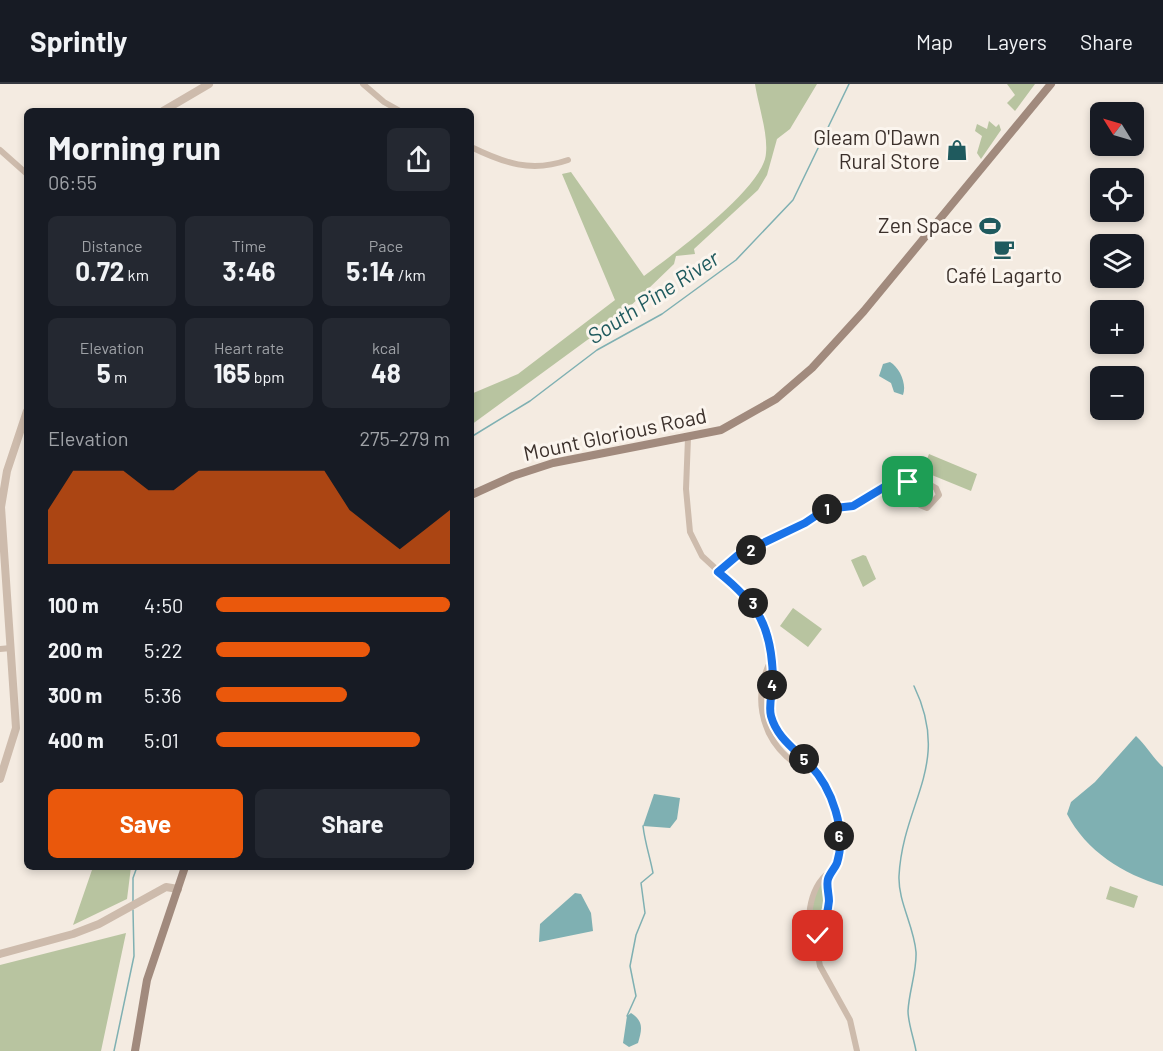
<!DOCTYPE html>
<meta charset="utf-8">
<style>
body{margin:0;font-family:Barlow,sans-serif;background:#242831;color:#f1f3f6;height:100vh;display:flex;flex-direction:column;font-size:22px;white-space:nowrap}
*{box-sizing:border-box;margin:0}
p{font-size:20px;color:#9ea1a6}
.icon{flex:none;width:33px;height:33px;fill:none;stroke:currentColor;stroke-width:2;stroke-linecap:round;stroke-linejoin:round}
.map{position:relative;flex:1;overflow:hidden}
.sheet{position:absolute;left:24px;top:24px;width:450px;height:762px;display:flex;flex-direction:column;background:#171b24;border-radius:9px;box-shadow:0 3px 9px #0003}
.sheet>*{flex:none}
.needle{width:39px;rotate:307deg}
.controls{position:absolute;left:1090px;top:18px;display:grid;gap:12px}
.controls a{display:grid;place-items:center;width:54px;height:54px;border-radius:9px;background:#171b24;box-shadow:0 3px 9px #0003;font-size:30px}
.pin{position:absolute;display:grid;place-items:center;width:51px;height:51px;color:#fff;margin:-26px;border-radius:12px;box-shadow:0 3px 9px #0006}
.km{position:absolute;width:30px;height:30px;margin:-15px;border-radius:50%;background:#222;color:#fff;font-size:16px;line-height:30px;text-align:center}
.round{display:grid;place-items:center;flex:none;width:63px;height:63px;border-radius:9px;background:#242831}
.overview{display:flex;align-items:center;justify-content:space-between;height:102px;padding:0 24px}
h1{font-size:33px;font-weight:700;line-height:45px}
.metrics{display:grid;grid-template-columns:repeat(3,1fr);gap:9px;height:102px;padding:6px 24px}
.metrics div{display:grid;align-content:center;border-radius:9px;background:#242831;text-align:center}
.metrics b{font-size:26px;font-weight:700}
.metrics small{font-size:16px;font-weight:400}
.metrics p{font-size:16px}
.chart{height:168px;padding:12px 24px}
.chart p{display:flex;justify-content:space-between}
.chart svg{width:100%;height:108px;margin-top:6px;fill:#ea580c;opacity:.7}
.action{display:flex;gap:12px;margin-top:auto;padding:12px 24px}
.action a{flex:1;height:69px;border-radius:9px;background:#ea580c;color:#fff;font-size:24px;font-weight:700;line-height:69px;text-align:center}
.action a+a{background:#242831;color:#f1f3f6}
ul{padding:0 24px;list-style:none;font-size:20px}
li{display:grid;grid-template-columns:96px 72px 1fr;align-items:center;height:45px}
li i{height:15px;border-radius:8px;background:#ea580c}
header{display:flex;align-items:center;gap:36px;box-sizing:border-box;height:84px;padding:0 30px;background:#171b24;border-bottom:2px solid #363941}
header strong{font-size:28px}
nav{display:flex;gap:33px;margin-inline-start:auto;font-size:21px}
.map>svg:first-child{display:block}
</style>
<header>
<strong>Sprintly</strong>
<nav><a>Map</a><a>Layers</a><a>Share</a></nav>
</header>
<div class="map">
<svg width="1163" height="967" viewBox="0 0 1163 967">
<rect width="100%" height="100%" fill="#f4ebe1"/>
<path fill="#b8c4a0" d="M 755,0 L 817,0 L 790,45 L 777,55 L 767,91 L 758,106 L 694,165 L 695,170 L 676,172 L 674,180 L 620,232 L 471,341 L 471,310 L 518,290 L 615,216 L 562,90 L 571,88 L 644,192 C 672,171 765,103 766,69 C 768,49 758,20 755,0 Z
M 1007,0 L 1035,0 L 1015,27 L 1007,19 L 1015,11 Z
M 989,37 L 996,43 L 999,40 L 1001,46 L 981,75 L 977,69 L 982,52 L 975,47 L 977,40 L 987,45 Z
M 929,370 L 977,390 L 971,407 L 922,387 Z
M 863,471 L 866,472 L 876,495 L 863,503 L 851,476 Z
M 793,524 L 822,545 L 808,563 L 780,542 Z
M 93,783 L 131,783 L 127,815 L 73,841 Z
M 827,797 L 829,816 L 817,866 C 805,848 811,817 819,798 Z
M 1110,802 L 1138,812 L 1134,824 L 1106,815 Z
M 126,849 L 101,967 L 0,967 L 0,881 Z"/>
<path fill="#7fb0b2" d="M 890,278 C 900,284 907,300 903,311 L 894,308 L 891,299 L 879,292 L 883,280 Z
M 1136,652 C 1147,662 1152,673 1163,683 L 1163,802 C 1123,790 1086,767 1067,730 L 1071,718 L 1095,698 Z
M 654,710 L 680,714 L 677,735 L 670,744 L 643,742 Z
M 575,809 L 581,810 L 591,829 L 593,847 L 539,858 L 540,840 Z
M 631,929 C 644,937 642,946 638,959 L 629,963 L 623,959 L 627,932 Z"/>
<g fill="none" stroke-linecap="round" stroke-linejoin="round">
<path stroke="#7fb0b2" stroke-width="1.5" d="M 471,353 L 530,317 L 597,266 L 662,230 L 736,176 L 793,116 L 849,0
M 914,602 C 952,681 903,717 899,792 C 898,818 914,842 916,868 C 917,887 909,907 908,927 C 908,939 914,955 916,967
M 133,818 L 133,794 L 137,783
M 627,932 L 636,912 L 630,882 L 636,851 L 645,829 L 641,799 L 653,789 C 650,773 645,759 643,742
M 114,967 L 134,872 L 133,826"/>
<path stroke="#cdbbac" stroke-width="6" d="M 363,0 L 384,18 L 400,27
M 471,63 C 504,79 531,89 568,76
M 0,66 L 27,90
M 688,354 L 686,405 L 690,448 L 702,472 L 753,519 L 763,535 L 770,556 L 773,594 L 770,630 L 786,659 L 811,681 L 819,693 L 830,711 L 838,736 L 840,760 L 837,779 L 827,797 L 829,816 L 817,866 L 820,882 L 850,936 L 857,967
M 718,487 L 738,471 L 767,459 L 826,425 L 853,422 L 891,399 L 927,399 L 936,404 L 939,411 L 927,424 L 920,421 L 908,397
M 0,565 L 11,564
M 770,578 C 754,611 760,648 787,673 C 794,680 806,684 815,690
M 817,865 C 803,845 808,802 830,788"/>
<path stroke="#cdbbac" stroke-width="8" d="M 163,27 L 209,0
M 0,695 L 16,644 L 1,423 L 7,387 L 27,327
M 0,870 L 73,850 L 99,840 L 166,803 L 178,805"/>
<path stroke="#a18a7d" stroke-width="8" d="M 471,411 L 513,392 L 553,379 L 721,346 L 776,315 L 812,284 L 864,227 L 1051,0
M 135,967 L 147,896 L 185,783"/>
</g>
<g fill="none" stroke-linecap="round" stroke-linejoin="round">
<defs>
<path id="route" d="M 818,852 C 824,840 828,830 829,817 C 829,810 826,801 828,795 C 830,789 835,784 837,779 C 847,747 832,704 810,681 C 795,665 777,654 771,632 C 768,621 773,607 773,596 C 772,542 758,520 718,488 L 738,471 L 805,439 L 826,425 L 853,422 L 891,399 L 908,398"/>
</defs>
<use href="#route" stroke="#fff" stroke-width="12"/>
<use href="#route" stroke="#1a73e8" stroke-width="8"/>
</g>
<defs>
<symbol id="shop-bare" viewBox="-9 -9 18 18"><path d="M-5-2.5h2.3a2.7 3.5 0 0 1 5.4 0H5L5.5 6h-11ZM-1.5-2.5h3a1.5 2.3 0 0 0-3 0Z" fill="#1f5a5e" stroke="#fbf5ee" stroke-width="2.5" paint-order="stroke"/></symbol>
<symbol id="stadium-bare" viewBox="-9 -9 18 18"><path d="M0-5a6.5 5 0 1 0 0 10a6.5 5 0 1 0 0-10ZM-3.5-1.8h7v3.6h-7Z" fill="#1f5a5e" stroke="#fbf5ee" stroke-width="2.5" paint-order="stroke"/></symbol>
<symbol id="cafe-bare" viewBox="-9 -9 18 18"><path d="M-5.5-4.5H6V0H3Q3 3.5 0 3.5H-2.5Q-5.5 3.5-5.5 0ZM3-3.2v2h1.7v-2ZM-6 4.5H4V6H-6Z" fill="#1f5a5e" stroke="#fbf5ee" stroke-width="2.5" paint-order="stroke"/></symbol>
</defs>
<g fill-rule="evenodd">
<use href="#shop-bare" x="942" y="51" width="30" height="30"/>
<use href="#stadium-bare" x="975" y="127" width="30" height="30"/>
<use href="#cafe-bare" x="989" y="150" width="30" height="30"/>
</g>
<g text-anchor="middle" stroke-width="6" stroke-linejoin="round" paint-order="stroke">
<g font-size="21" fill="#3b302b" stroke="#fbf5ee" text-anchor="end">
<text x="940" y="61">Gleam O'Dawn<tspan x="940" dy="24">Rural Store</tspan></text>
<text x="973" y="149">Zen Space</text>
<text x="1004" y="199" text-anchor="middle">Café Lagarto</text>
</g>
<g font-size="21" fill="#3b302b" stroke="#fbf5ee">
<text transform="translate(615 351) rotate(-12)" y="7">Mount Glorious Road</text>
</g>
<g font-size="22" font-style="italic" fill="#1f5a5e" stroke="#fbf5ee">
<text transform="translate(653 213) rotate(-33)" y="8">South Pine River</text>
</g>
</g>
</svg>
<div class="controls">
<a><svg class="needle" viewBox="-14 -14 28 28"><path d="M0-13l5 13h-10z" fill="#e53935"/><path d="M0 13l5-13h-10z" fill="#9ea1a6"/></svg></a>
<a><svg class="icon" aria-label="locate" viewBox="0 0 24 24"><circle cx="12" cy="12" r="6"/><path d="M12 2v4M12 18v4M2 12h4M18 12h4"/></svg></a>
<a><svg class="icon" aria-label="layers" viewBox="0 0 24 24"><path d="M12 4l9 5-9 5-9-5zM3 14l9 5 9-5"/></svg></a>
<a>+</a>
<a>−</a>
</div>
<div class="pin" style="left:908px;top:398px;background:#1e9e55"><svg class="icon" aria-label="arrive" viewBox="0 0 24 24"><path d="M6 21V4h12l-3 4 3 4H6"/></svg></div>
<div class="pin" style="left:818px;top:852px;background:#d93025"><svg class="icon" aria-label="check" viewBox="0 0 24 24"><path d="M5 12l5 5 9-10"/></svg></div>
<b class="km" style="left:827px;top:425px">1</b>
<b class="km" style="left:751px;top:466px">2</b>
<b class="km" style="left:753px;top:519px">3</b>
<b class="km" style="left:772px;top:601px">4</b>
<b class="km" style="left:804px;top:675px">5</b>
<b class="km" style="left:839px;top:752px">6</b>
<section class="sheet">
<div class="overview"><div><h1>Morning run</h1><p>06:55</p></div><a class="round"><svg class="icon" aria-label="share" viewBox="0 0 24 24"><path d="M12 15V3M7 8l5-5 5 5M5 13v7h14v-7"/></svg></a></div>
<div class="metrics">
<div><p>Distance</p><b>0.72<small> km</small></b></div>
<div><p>Time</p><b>3:46</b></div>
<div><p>Pace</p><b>5:14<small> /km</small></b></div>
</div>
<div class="metrics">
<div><p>Elevation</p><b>5<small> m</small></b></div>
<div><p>Heart rate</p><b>165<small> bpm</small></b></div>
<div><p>kcal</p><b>48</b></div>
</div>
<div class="chart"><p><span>Elevation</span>275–279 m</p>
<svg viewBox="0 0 160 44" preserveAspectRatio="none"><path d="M0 44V22L10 6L20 6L30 6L40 14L50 14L60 6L70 6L80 6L90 6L100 6L110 6L120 22L130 30L140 38L150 30L160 22V44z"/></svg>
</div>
<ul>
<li><b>100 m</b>4:50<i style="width:100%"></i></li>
<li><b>200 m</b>5:22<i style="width:66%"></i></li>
<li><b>300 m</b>5:36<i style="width:56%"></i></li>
<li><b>400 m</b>5:01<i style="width:87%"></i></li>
</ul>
<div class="action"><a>Save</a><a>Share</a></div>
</section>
</div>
